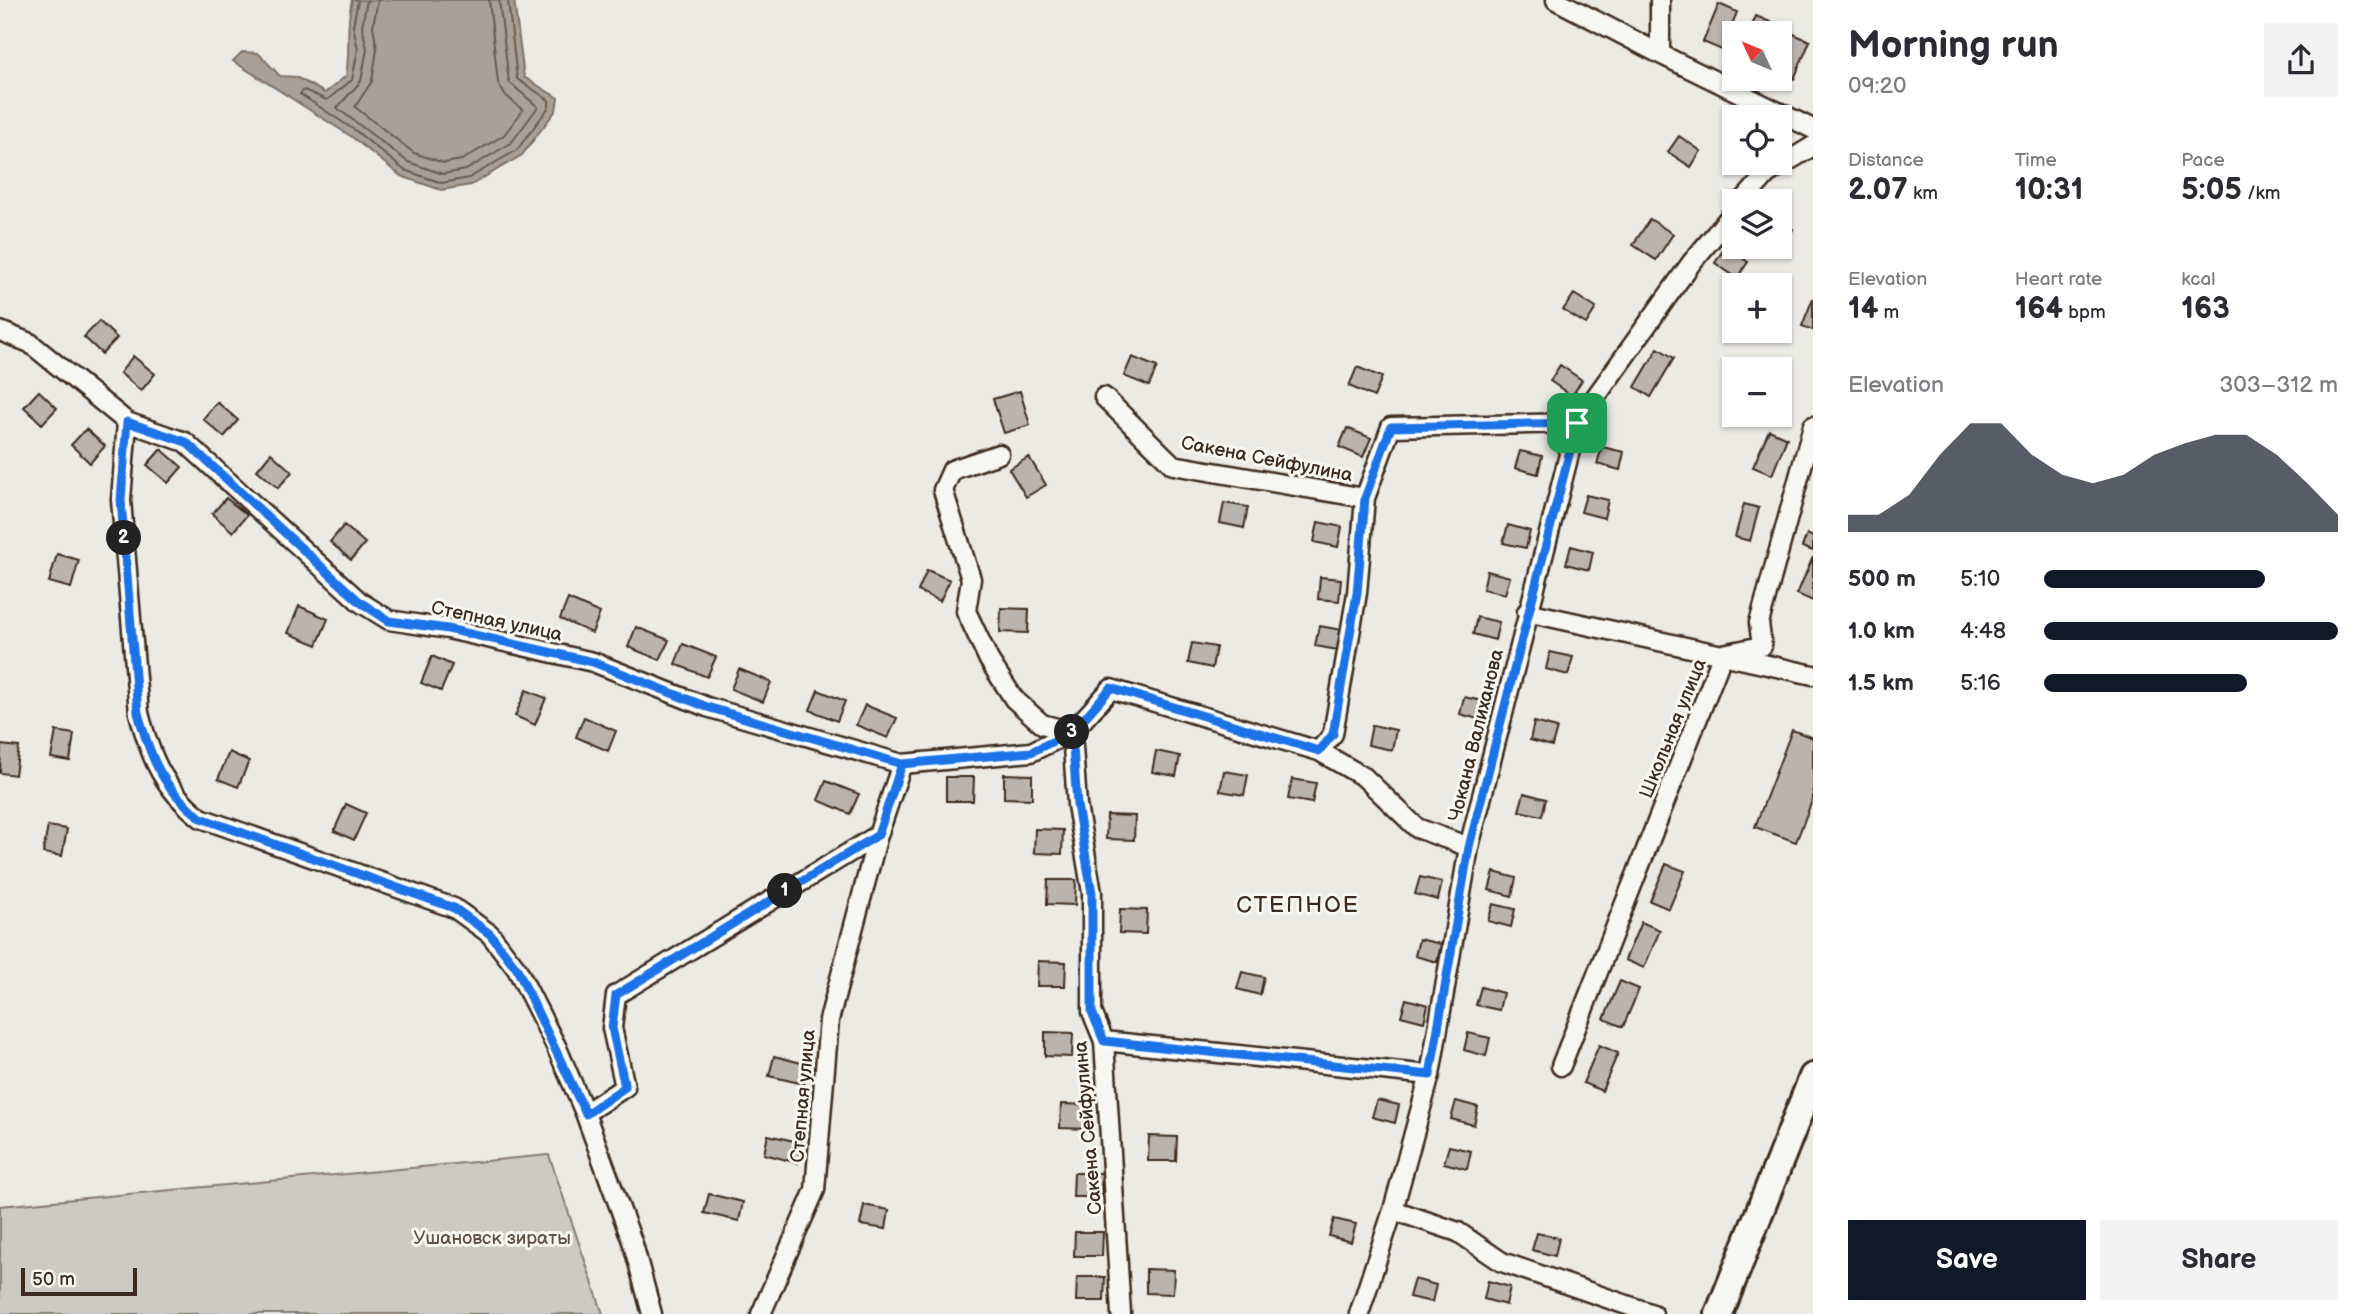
<!DOCTYPE html>
<meta charset="utf-8">
<style>
body{margin:0;font-family:"Balsamiq Sans",sans-serif;background:#f2f2f3;color:#2b2b33;height:100vh;display:flex;flex-direction:column;font-size:26px;white-space:nowrap}
*{box-sizing:border-box;margin:0}
p{font-size:23px;color:#7c7c81}
.icon{flex:none;width:38px;height:38px;fill:none;stroke:currentColor;stroke-width:2;stroke-linecap:round;stroke-linejoin:round}
.map{position:relative;flex:1;overflow:hidden}
.sheet{display:flex;flex-direction:column;background:#fff;width:560px}
.sheet>*{flex:none}
.needle{width:46px;rotate:314deg}
.tools{position:absolute;left:1722px;top:21px;display:grid;gap:14px}
.tools a{display:grid;place-items:center;width:70px;height:70px;border-radius:0px;background:#fff;box-shadow:0 2px 5px #0004;font-size:35px}
.scale{position:absolute;left:21px;bottom:18px;width:116px;box-sizing:border-box;padding-left:7px;border:4px solid #3b2a1e;border-top:0;font-size:19px;line-height:24px;white-space:nowrap;color:#3b2a1e;-webkit-text-stroke:5px #f6f6f2;paint-order:stroke}
.pin{position:absolute;display:grid;place-items:center;width:60px;height:60px;color:#fff;margin:-30px;border-radius:14px;box-shadow:0 4px 10px #0006}
.km{position:absolute;width:35px;height:35px;margin:-18px;border-radius:50%;background:#222;color:#fff;font-size:19px;line-height:35px;text-align:center}
.round{display:grid;place-items:center;flex:none;width:74px;height:74px;border-radius:0px;background:#f2f2f3}
.summary{display:flex;align-items:center;justify-content:space-between;height:119px;padding:0 35px}
h1{font-size:38px;font-weight:700;line-height:52px}
.stats{display:grid;grid-template-columns:repeat(3,1fr);gap:10px;height:119px;padding:7px 35px}
.stats div{display:grid;align-content:center}
.stats b{font-size:30px;font-weight:700}
.stats small{font-size:19px;font-weight:400}
.stats p{font-size:19px}
.chart{height:196px;padding:14px 35px}
.chart p{display:flex;justify-content:space-between}
.chart svg{width:100%;height:126px;margin-top:7px;fill:#111827;opacity:.7}
.primary-button{display:flex;gap:14px;margin-top:auto;padding:14px 35px}
.primary-button a{flex:1;height:80px;border-radius:0px;background:#111827;color:#fff;font-size:28px;font-weight:700;line-height:80px;text-align:center}
.primary-button a+a{background:#f2f2f3;color:#2b2b33}
ul{padding:0 35px;list-style:none;font-size:23px}
li{display:grid;grid-template-columns:112px 84px 1fr;align-items:center;height:52px}
li i{height:18px;border-radius:9px;background:#111827}
main{display:flex;flex:1;min-height:0}
.map>svg:first-child{display:block}
</style>
<main>
<div class="map">
<svg width="1813" height="1314" viewBox="0 0 1813 1314">
<rect width="100%" height="100%" fill="#ebeae5"/>
<filter id="ink" filterUnits="userSpaceOnUse"><feTurbulence type="fractalNoise" baseFrequency=".0143" numOctaves="2"/><feDisplacementMap in="SourceGraphic" scale="14" xChannelSelector="R" yChannelSelector="G"/><feConvolveMatrix kernelMatrix="1 2 1 2 8 2 1 2 1" color-interpolation-filters="sRGB"/></filter>
<g filter="url(#ink)">
<path fill="#cdcac4" stroke="#847a71" stroke-width="2" d="M 549,1155 L 603,1314 L 0,1314 L 0,1206 Z"/>
<path fill="#a8a198" stroke="#7c7167" stroke-width="2" d="M 352,0 L 514,0 L 524,77 L 558,98 L 556,110 L 522,155 L 471,185 L 441,190 L 401,176 L 352,137 L 233,61 L 242,52 L 258,53 L 280,76 L 296,77 L 325,93 L 346,76 C 351,48 345,28 352,0 Z"/>
<g fill="none" stroke-linecap="round" stroke-linejoin="round">
<path stroke="#675a4f" stroke-width="2" d="M 358,0 L 353,26 L 358,49 L 352,80 L 327,100 L 304,90 L 300,94 L 356,131 L 404,170 L 442,183 L 469,178 L 517,150 L 549,107 L 549,100 L 517,79 L 508,0
M 367,0 L 362,26 L 367,49 L 361,81 L 337,108 L 408,162 L 443,174 L 466,170 L 511,143 L 538,107 L 509,82 L 499,0
M 378,0 L 373,26 L 377,49 L 372,81 L 355,107 L 414,153 L 444,163 L 462,160 L 504,135 L 523,110 L 505,95 L 498,83 L 489,0"/>
</g>
<path fill="#bab4ae" stroke="#3b2a1e" stroke-width="2" d="M 1719,4 L 1737,12 L 1722,50 L 1703,42 Z
M 1756,16 L 1775,24 L 1771,33 L 1749,33 Z
M 1791,33 L 1810,41 L 1794,79 L 1780,73 L 1780,60 Z
M 1679,136 L 1701,151 L 1691,167 L 1668,152 Z
M 1650,219 L 1673,234 L 1656,260 L 1633,245 Z
M 1780,221 L 1793,229 L 1782,249 L 1778,247 Z
M 1725,247 L 1748,262 L 1737,278 L 1715,263 Z
M 1574,294 L 1596,308 L 1586,324 L 1563,310 Z
M 1813,298 L 1813,330 L 1802,326 Z
M 99,321 L 117,338 L 102,354 L 84,337 Z
M 1658,348 L 1674,358 L 1651,397 L 1635,387 Z
M 133,356 L 155,374 L 141,391 L 120,373 Z
M 1132,357 L 1157,367 L 1149,386 L 1124,376 Z
M 1560,365 L 1582,380 L 1572,396 L 1550,381 Z
M 1357,367 L 1382,377 L 1374,397 L 1349,386 Z
M 39,391 L 57,408 L 42,424 L 24,407 Z
M 1020,391 L 1030,425 L 1004,433 L 993,399 Z
M 217,402 L 238,420 L 224,437 L 203,419 Z
M 1347,428 L 1371,438 L 1363,457 L 1339,447 Z
M 86,429 L 105,446 L 90,463 L 71,445 Z
M 1769,430 L 1787,438 L 1772,475 L 1753,467 Z
M 1602,447 L 1624,452 L 1620,470 L 1597,464 Z
M 161,449 L 182,467 L 168,483 L 147,465 Z
M 1520,451 L 1542,456 L 1538,474 L 1515,468 Z
M 271,453 L 292,472 L 278,488 L 257,470 Z
M 1029,457 L 1046,485 L 1026,497 L 1009,469 Z
M 1586,495 L 1608,500 L 1604,518 L 1581,512 Z
M 226,498 L 247,515 L 233,532 L 212,514 Z
M 1224,503 L 1248,507 L 1244,528 L 1220,523 Z
M 1744,504 L 1759,508 L 1750,541 L 1735,537 Z
M 1318,522 L 1342,527 L 1338,547 L 1314,542 Z
M 344,525 L 365,543 L 351,560 L 330,542 Z
M 1508,525 L 1530,531 L 1526,548 L 1503,543 Z
M 1807,534 L 1813,537 L 1813,551 L 1802,547 Z
M 1571,546 L 1593,552 L 1589,570 L 1566,564 Z
M 57,554 L 79,560 L 71,588 L 49,582 Z
M 1813,557 L 1813,601 L 1797,594 Z
M 927,570 L 950,580 L 940,601 L 918,591 Z
M 1487,571 L 1510,577 L 1505,594 L 1483,589 Z
M 1320,577 L 1341,579 L 1339,601 L 1318,599 Z
M 568,599 L 600,613 L 592,633 L 560,619 Z
M 299,606 L 328,619 L 317,645 L 288,633 Z
M 1001,608 L 1029,609 L 1028,633 L 1000,632 Z
M 1477,617 L 1499,622 L 1495,640 L 1473,634 Z
M 1319,626 L 1343,630 L 1338,650 L 1315,646 Z
M 636,627 L 669,640 L 660,660 L 628,647 Z
M 1192,643 L 1216,647 L 1212,668 L 1188,663 Z
M 683,644 L 716,657 L 707,677 L 675,664 Z
M 1550,652 L 1573,657 L 1568,675 L 1546,669 Z
M 432,656 L 452,665 L 441,691 L 421,683 Z
M 739,669 L 771,682 L 763,702 L 731,689 Z
M 526,690 L 546,698 L 535,725 L 515,716 Z
M 818,690 L 845,701 L 837,721 L 810,710 Z
M 1464,697 L 1487,702 L 1482,720 L 1460,714 Z
M 865,705 L 897,718 L 888,738 L 856,725 Z
M 584,717 L 616,731 L 608,751 L 576,737 Z
M 1534,722 L 1557,728 L 1552,746 L 1530,740 Z
M 1372,725 L 1396,730 L 1392,750 L 1368,745 Z
M 1792,730 L 1813,738 L 1813,798 L 1796,842 L 1755,827 Z
M 56,731 L 74,734 L 70,761 L 51,758 Z
M 1,745 L 19,747 L 15,775 L 0,773 Z
M 1156,751 L 1180,756 L 1176,776 L 1152,772 Z
M 229,752 L 249,761 L 238,787 L 218,779 Z
M 1224,771 L 1248,775 L 1244,795 L 1220,791 Z
M 1004,774 L 1032,775 L 1032,799 L 1004,798 Z
M 946,777 L 974,777 L 973,801 L 946,801 Z
M 1292,779 L 1316,783 L 1312,803 L 1288,799 Z
M 826,781 L 859,794 L 850,814 L 818,800 Z
M 1524,793 L 1546,799 L 1542,816 L 1519,811 Z
M 346,804 L 366,813 L 354,840 L 334,831 Z
M 1107,815 L 1135,816 L 1134,840 L 1106,839 Z
M 48,826 L 67,829 L 62,856 L 43,853 Z
M 1035,829 L 1063,830 L 1062,854 L 1034,853 Z
M 1666,864 L 1685,871 L 1669,909 L 1650,901 Z
M 1494,872 L 1516,878 L 1512,896 L 1489,890 Z
M 1420,877 L 1442,882 L 1438,900 L 1415,894 Z
M 1048,880 L 1076,880 L 1075,905 L 1047,904 Z
M 1493,904 L 1515,909 L 1511,927 L 1488,921 Z
M 1120,909 L 1147,910 L 1146,934 L 1119,933 Z
M 1641,922 L 1660,930 L 1644,968 L 1625,960 Z
M 1419,939 L 1441,944 L 1437,962 L 1415,956 Z
M 1038,961 L 1066,962 L 1065,986 L 1037,986 Z
M 1242,972 L 1264,977 L 1260,995 L 1237,989 Z
M 1620,981 L 1639,989 L 1623,1027 L 1604,1019 Z
M 1481,987 L 1503,993 L 1499,1010 L 1476,1005 Z
M 1406,999 L 1428,1005 L 1424,1022 L 1401,1016 Z
M 1045,1032 L 1073,1033 L 1072,1057 L 1045,1056 Z
M 1468,1033 L 1490,1038 L 1486,1056 L 1464,1050 Z
M 1599,1045 L 1618,1053 L 1602,1091 L 1583,1083 Z
M 774,1056 L 809,1065 L 804,1084 L 769,1076 Z
M 1377,1100 L 1399,1105 L 1395,1123 L 1372,1117 Z
M 1456,1101 L 1478,1107 L 1474,1125 L 1451,1119 Z
M 1061,1104 L 1089,1105 L 1088,1129 L 1060,1128 Z
M 768,1135 L 803,1143 L 798,1163 L 764,1154 Z
M 1149,1136 L 1177,1137 L 1176,1161 L 1148,1161 Z
M 1449,1146 L 1471,1151 L 1467,1169 L 1444,1163 Z
M 1074,1173 L 1102,1173 L 1101,1197 L 1073,1197 Z
M 709,1194 L 743,1202 L 739,1221 L 704,1213 Z
M 864,1205 L 889,1210 L 886,1229 L 860,1225 Z
M 1334,1219 L 1356,1224 L 1351,1242 L 1329,1236 Z
M 1075,1232 L 1103,1232 L 1102,1256 L 1074,1256 Z
M 1537,1233 L 1559,1238 L 1555,1256 L 1532,1250 Z
M 1146,1269 L 1174,1270 L 1173,1294 L 1146,1293 Z
M 1077,1277 L 1105,1277 L 1104,1301 L 1076,1301 Z
M 1414,1279 L 1436,1285 L 1432,1302 L 1409,1297 Z
M 1488,1281 L 1510,1287 L 1506,1305 L 1484,1299 Z"/>
<g fill="none" stroke-linecap="round" stroke-linejoin="round">
<defs>
<path id="minor" d="M 1556,0 L 1660,54
M 1660,0 L 1660,54 L 1813,129
M 1743,201 L 1767,174 L 1813,146
M 0,331 L 30,343 L 127,422 L 185,442 L 360,602 L 389,620 L 448,629 L 593,662 L 707,707 L 902,764 L 1031,752 L 1072,732
M 1104,397 L 1173,465 L 1365,498
M 127,422 L 121,500 L 139,713 C 151,759 163,788 201,818 L 454,908 L 490,934 L 517,969 L 557,1048 L 585,1113 L 633,1244 L 652,1314
M 999,454 L 952,470 L 943,490 L 971,579 L 966,611 L 989,660 L 1014,699 L 1042,724 L 1072,732
M 1527,612 L 1813,675
M 1319,751 L 1333,734 L 1357,593 L 1365,498 L 1391,427 L 1577,423
M 1104,1041 L 1430,1075
M 1561,1066 L 1723,654 L 1762,646 L 1759,623 L 1813,426
M 585,1113 L 625,1087 L 612,1028 L 616,995 L 878,835 L 902,764
M 1393,1210 L 1458,1232 L 1502,1262 L 1653,1314
M 761,1314 L 815,1190 L 829,1020 L 878,835
M 1121,1314 L 1104,1041 L 1092,1012 L 1092,893 L 1077,805 L 1072,732 L 1111,689 L 1319,751 L 1364,777 L 1417,828 L 1469,847
M 1359,1314 L 1393,1210 L 1430,1075 L 1469,847 L 1577,423 L 1692,262 L 1734,212"/>
<path id="primary" d="M 1719,1314 L 1813,1077"/>
</defs>
<use href="#minor" stroke="#3b2a1e" stroke-width="23"/>
<use href="#primary" stroke="#3b2a1e" stroke-width="32"/>
<use href="#minor" stroke="#f6f6f2" stroke-width="18"/>
<use href="#primary" stroke="#f6f6f2" stroke-width="26"/>
</g>
</g>
<g fill="none" stroke-linecap="round" stroke-linejoin="round" filter="url(#ink)">
<defs>
<path id="route" d="M 1577,423 L 1391,427 L 1365,498 L 1357,593 L 1333,734 L 1319,751 L 1111,688 L 1072,732 L 1031,752 L 902,764 L 878,835 L 616,995 L 612,1028 L 625,1087 L 586,1114 L 517,969 L 490,934 L 454,908 L 201,818 C 162,788 151,759 138,713 L 121,500 L 127,422 L 186,442 L 360,602 L 389,621 L 448,629 L 593,662 L 707,707 L 902,764 L 1031,752 L 1072,732 L 1077,805 L 1092,893 L 1092,1012 L 1104,1041 L 1430,1075 L 1469,847 L 1577,423"/>
</defs>
<use href="#route" stroke="#fff" stroke-width="14"/>
<use href="#route" stroke="#1a73e8" stroke-width="9"/>
</g>
<g text-anchor="middle" stroke-width="6" stroke-linejoin="round" paint-order="stroke">
<g font-size="19" fill="#3b2a1e" stroke="#f6f6f2">
<text transform="translate(1267 458) rotate(11)" y="7">Сакена Сейфулина</text>
<text transform="translate(497 620) rotate(12)" y="7">Степная улица</text>
<text transform="translate(1672 728) rotate(-68)" y="7">Школьная улица</text>
<text transform="translate(1475 735) rotate(-76)" y="7">Чокана Валиханова</text>
<text transform="translate(802 1096) rotate(-85)" y="7">Степная улица</text>
<text transform="translate(1087 1128) rotate(-95)" y="7">Сакена Сейфулина</text>
</g>
<g font-size="19" fill="#605248" stroke="#f6f6f2">
<text x="492" y="1244">Ушановск зираты</text>
</g>
<g font-size="23" letter-spacing="2" fill="#3b2a1e" stroke="#f6f6f2">
<text x="1298" y="912">СТЕПНОЕ</text>
</g>
</g>
</svg>
<div class="tools">
<a><svg class="needle" viewBox="-14 -14 28 28"><path d="M0-13l5 13h-10z" fill="#e53935"/><path d="M0 13l5-13h-10z" fill="#7c7c81"/></svg></a>
<a><svg class="icon" aria-label="locate" viewBox="0 0 24 24"><circle cx="12" cy="12" r="6"/><path d="M12 2v4M12 18v4M2 12h4M18 12h4"/></svg></a>
<a><svg class="icon" aria-label="layers" viewBox="0 0 24 24"><path d="M12 4l9 5-9 5-9-5zM3 14l9 5 9-5"/></svg></a>
<a>+</a>
<a>−</a>
</div>
<div class="scale">50 m</div>
<div class="pin" style="left:1577px;top:423px;background:#1e9e55"><svg class="icon" aria-label="arrive" viewBox="0 0 24 24"><path d="M6 21V4h12l-3 4 3 4H6"/></svg></div>
<b class="km" style="left:785px;top:891px">1</b>
<b class="km" style="left:124px;top:538px">2</b>
<b class="km" style="left:1072px;top:732px">3</b>
</div>
<section class="sheet">
<div class="summary"><div><h1>Morning run</h1><p>09:20</p></div><a class="round"><svg class="icon" aria-label="share" viewBox="0 0 24 24"><path d="M12 15V3M7 8l5-5 5 5M5 13v7h14v-7"/></svg></a></div>
<div class="stats">
<div><p>Distance</p><b>2.07<small> km</small></b></div>
<div><p>Time</p><b>10:31</b></div>
<div><p>Pace</p><b>5:05<small> /km</small></b></div>
</div>
<div class="stats">
<div><p>Elevation</p><b>14<small> m</small></b></div>
<div><p>Heart rate</p><b>164<small> bpm</small></b></div>
<div><p>kcal</p><b>163</b></div>
</div>
<div class="chart"><p><span>Elevation</span>303–312 m</p>
<svg viewBox="0 0 160 44" preserveAspectRatio="none"><path d="M0 44V38L10 38L20 31L30 17L40 6L50 6L60 17L70 24L80 27L90 24L100 17L110 13L120 10L130 10L140 17L150 27L160 38V44z"/></svg>
</div>
<ul>
<li><b>500 m</b>5:10<i style="width:75%"></i></li>
<li><b>1.0 km</b>4:48<i style="width:100%"></i></li>
<li><b>1.5 km</b>5:16<i style="width:69%"></i></li>
</ul>
<div class="primary-button"><a>Save</a><a>Share</a></div>
</section>
</main>
